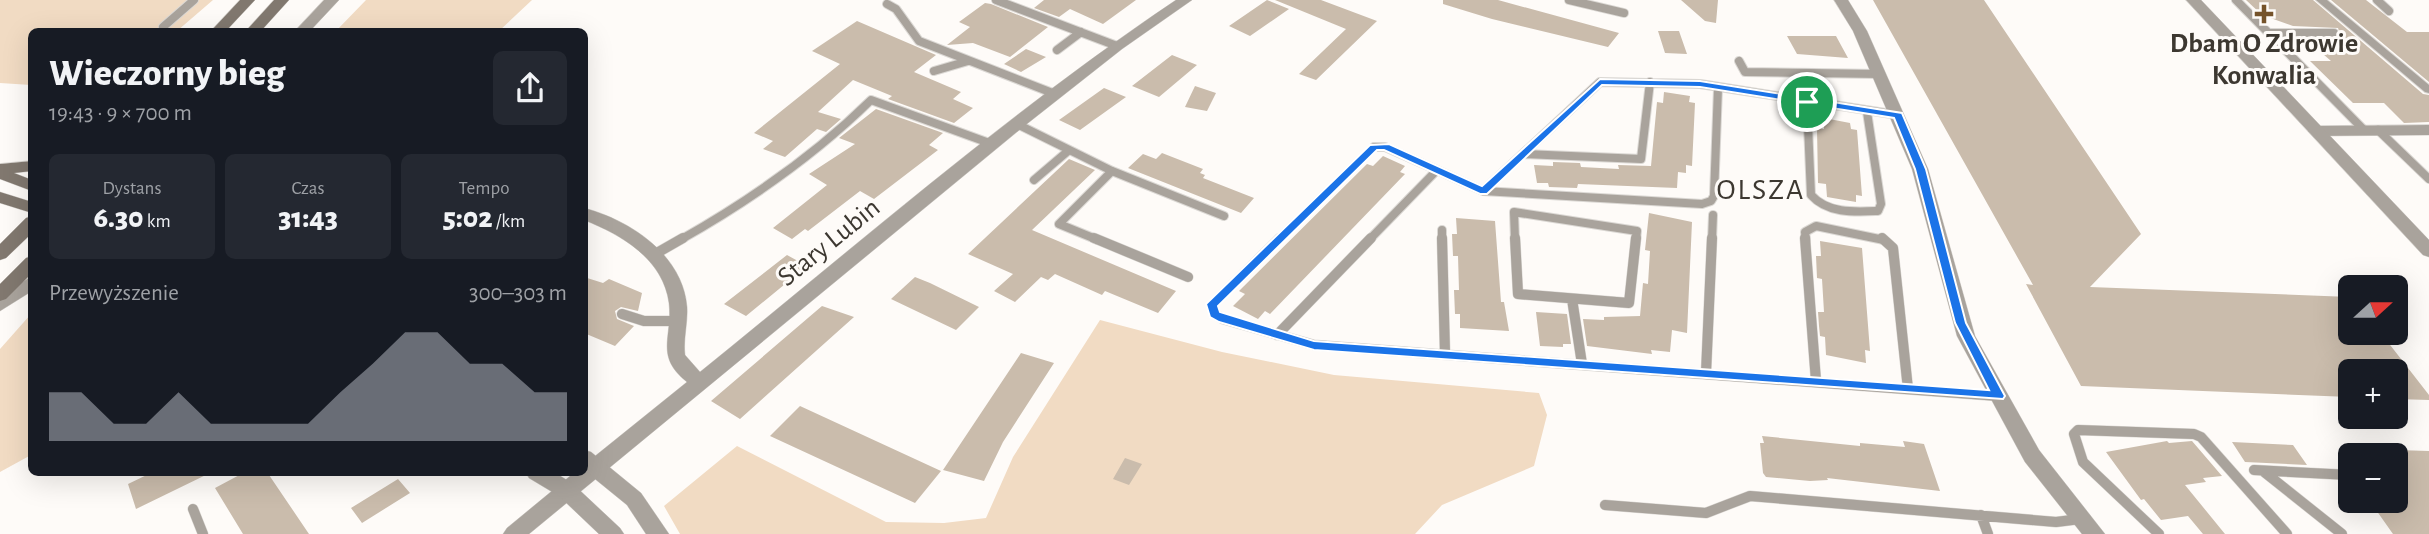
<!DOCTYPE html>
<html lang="pl">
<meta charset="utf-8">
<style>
body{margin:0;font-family:"Alegreya Sans",sans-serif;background:#242831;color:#f1f3f6;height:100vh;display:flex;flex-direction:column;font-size:26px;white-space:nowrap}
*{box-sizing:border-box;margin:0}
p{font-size:23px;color:#9ea1a6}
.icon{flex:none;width:38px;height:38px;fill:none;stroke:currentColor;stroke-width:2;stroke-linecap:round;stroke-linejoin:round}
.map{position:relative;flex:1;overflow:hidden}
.side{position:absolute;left:28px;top:28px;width:560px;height:448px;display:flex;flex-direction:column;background:#171b24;border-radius:10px;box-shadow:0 7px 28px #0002}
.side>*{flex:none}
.needle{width:46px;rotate:69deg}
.controls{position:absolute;left:2338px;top:275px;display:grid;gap:14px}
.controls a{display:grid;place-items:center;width:70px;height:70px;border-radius:10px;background:#171b24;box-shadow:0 7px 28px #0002;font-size:35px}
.pin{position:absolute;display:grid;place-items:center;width:60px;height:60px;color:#fff;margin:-30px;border:4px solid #fff;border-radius:50%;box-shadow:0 2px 7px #0007}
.round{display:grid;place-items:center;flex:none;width:74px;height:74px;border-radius:10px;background:#242831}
.head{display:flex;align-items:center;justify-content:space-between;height:119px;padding:0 21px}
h1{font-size:38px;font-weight:800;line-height:52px}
.metrics{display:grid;grid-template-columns:repeat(3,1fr);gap:10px;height:119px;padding:7px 21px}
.metrics div{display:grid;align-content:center;border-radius:10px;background:#242831;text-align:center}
.metrics b{font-size:30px;font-weight:800}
.metrics small{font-size:19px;font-weight:400}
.metrics p{font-size:19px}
.chart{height:196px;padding:14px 21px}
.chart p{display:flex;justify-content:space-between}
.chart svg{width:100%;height:126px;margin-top:7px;fill:#8c9099;opacity:.7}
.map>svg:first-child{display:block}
</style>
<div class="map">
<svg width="2429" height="534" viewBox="0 0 2429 534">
<rect width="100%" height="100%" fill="#fefbf8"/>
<path fill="#f1dbc3" d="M 0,0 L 213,0 L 177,31 L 32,32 L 31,85 L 0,83 Z
M 366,0 L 532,0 L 499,31 L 451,31 L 441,29 L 437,32 L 336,31 Z
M 31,314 L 31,455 L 0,472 L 0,349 Z
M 1100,320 L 1222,352 L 1334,375 L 1539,393 L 1547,415 L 1534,466 L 1442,505 L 1415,534 L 680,534 L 664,506 L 737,446 L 886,522 L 944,523 L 986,518 L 1013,457 Z"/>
<path fill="#cabcac" d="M 1044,0 L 1136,0 L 1103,24 L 1070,9 L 1059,17 L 1034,8 Z
M 1267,0 L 1289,9 L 1250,36 L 1229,26 Z
M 1275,0 L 1321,0 L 1377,21 L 1316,80 L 1299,74 L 1346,29 Z
M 1443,0 L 1498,0 L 1619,33 L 1608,47 L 1492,19 L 1443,4 Z
M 1681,0 L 1718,0 L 1716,23 L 1705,21 Z
M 1873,0 L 1984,0 L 2141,234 L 2090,287 L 2350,297 L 2350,332 L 2380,332 L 2429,395 L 2429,400 L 2396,399 L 2396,371 L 2350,371 L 2350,397 L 2081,386 L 2026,284 L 2033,285 Z
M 2246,0 L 2313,0 L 2423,94 L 2429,95 L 2429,122 L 2404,123 L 2384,103 L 2353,103 L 2310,61 L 2331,61 L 2307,40 L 2337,39 L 2340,34 L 2338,28 L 2293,26 L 2262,15 Z
M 2331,0 L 2366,0 L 2407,32 L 2429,32 L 2429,82 Z
M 985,3 L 991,4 L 1048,27 L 1010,57 L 973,43 L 947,45 L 970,27 L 959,22 Z
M 857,21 L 936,55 L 914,72 L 961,92 L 953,99 L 973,108 L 954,123 L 888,99 L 892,96 L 853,80 L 818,112 L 841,119 L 826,132 L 817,129 L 785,157 L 763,149 L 773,141 L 754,133 L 840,64 L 812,51 Z
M 1658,31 L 1679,31 L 1687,54 L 1665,53 Z
M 1787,36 L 1836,36 L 1848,58 L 1797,54 Z
M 1026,49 L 1046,57 L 1021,72 L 1004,64 Z
M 1172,55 L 1197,65 L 1159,97 L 1132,86 Z
M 1195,86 L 1216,93 L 1207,111 L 1185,107 Z
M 1104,88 L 1126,97 L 1080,130 L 1059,120 Z
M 1664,92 L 1690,96 L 1689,102 L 1695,103 L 1692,166 L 1686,165 L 1686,173 L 1678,172 L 1677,188 L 1578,184 L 1577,188 L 1549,187 L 1548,183 L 1537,183 L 1534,165 L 1553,166 L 1553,162 L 1580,163 L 1581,167 L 1619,169 L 1618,165 L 1651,166 L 1657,102 L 1663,103 Z
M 876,109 L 943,133 L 929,145 L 938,150 L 874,199 L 860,191 L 808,231 L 805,229 L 792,239 L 773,228 L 827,185 L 809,174 L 855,144 L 839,138 Z
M 1824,118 L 1850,123 L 1851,129 L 1857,130 L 1862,196 L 1856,195 L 1856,202 L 1827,197 L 1826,184 L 1818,183 L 1817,128 L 1824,129 Z
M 1162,153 L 1203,169 L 1200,173 L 1205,175 L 1203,178 L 1254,198 L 1241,213 L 1128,168 L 1143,154 L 1156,159 Z
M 1383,156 L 1405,166 L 1400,172 L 1405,174 L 1270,314 L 1265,311 L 1258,319 L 1233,306 L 1245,294 L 1239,291 L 1367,164 L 1373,166 Z
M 1069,159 L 1095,170 L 1032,230 L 1176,291 L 1158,313 L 1105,291 L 1102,295 L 1055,274 L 1048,280 L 1041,277 L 1015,302 L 994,291 L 1013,274 L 968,254 Z
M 1649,213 L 1692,222 L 1687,333 L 1672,330 L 1670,352 L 1651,350 L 1652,354 L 1587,346 L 1583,319 L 1604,320 L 1604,317 L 1640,316 L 1643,283 L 1648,284 L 1650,251 L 1645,250 Z
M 1456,218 L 1495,221 L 1501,302 L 1504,302 L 1509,331 L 1460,328 L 1460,314 L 1455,314 L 1454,290 L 1459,290 L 1458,256 L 1453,256 L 1452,234 L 1457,234 Z
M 1820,241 L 1862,248 L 1870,351 L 1865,350 L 1866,363 L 1826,355 L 1825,337 L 1820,336 L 1819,326 L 1818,312 L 1824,312 L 1822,279 L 1817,278 L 1816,256 L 1821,256 Z
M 787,255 L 807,266 L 746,316 L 724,304 Z
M 584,277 L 603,283 L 609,279 L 642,293 L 638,311 L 621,307 L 615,311 L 617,319 L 634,326 L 615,346 L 584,333 Z
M 915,277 L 930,283 L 979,307 L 956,330 L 891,299 Z
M 822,306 L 854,317 L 740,419 L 711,401 Z
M 1536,312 L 1567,314 L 1571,344 L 1563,344 L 1563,347 L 1540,346 Z
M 1021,353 L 1054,363 L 1003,442 L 984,481 L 943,470 Z
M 800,406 L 941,471 L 915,503 L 770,436 Z
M 1762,436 L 1860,446 L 1860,443 L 1905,447 L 1903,441 L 1924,444 L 1940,491 L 1827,478 L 1828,480 L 1810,481 L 1766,477 L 1763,473 L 1760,443 L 1764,443 Z
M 2167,441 L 2169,443 L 2192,441 L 2222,476 L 2203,478 L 2206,482 L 2185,485 L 2225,534 L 2203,534 L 2188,516 L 2161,520 L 2144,499 L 2141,500 L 2106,452 Z
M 2232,442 L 2293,445 L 2307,465 L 2245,462 Z
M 2396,450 L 2429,451 L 2429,534 L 2393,534 L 2369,500 L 2396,500 Z
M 1125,458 L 1142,464 L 1129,485 L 1113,479 Z
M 153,472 L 212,472 L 136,509 L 128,484 Z
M 245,472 L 267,472 L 309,534 L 243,534 L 215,488 Z
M 398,479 L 410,493 L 362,523 L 351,508 Z"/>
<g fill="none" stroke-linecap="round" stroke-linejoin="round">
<defs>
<path id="service-far1" d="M 996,0 L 1117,46
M 1569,0 L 1624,13
M 2236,0 L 2364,130
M 2377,0 L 2389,11
M 887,4 L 896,9 L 919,41 L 1055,94
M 163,27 L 194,0
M 2269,33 L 2334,33
M 1057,50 L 1081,32
M 1739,61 L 1745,72 L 1879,74
M 934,71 L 968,61
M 1718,88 L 1714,196 L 1711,201 L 1702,204 L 1483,191 L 1600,82 L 1700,84 L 1898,115
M 1807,102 L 1811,195 C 1828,214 1855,212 1878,211 L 1881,204 L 1867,112
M 1017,124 L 1112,171 L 1224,216
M 2378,130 L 2429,179
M 1524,154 L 1641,159 L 1650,82
M 1034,180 L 1068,151
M 1442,230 L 1442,240
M 680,240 C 749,201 814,156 871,100 L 992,144
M 1098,240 L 1059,224 L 1112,171
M 1278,240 L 1374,147 L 1385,147 L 1437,170
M 1369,240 L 1437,170 L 1483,191
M 1515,240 L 1514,212 L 1637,231 L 1636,240
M 1712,240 L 1713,215
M 1806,240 L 1805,232 L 1816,226 L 1884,240"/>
<path id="service" d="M 1094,238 L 1188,277
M 1280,238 L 1212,305 L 1215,314 L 1223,319 L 1314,345 L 1998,396
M 1442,238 L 1445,353
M 1515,238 L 1518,294 L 1629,303 L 1636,238
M 1805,238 L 1816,381
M 1882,238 L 1893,248 L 1908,389
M 655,254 L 683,238
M 1572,299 L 1582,364
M 622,314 L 644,321 L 678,321
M 1277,335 L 1371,238
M 1706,373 L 1712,238
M 2254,470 L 2350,475
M 2263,471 L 2342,534
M 1605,505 L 1706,513 L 1750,496 L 2056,522 L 2080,519
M 193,509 L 203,534
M 1981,515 L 1988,534
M 2159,534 L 2083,462 L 2074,434 L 2078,430 L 2194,434 L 2201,437 L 2287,534"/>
<path id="pedestrian" d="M 2316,0 L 2327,0 L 2429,85 L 2429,93 L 2425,92 Z"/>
<path id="minor" d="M 324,0 L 339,0 L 309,32 L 294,32 Z
M 1176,0 L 1192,0 L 1122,49 L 1023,127 L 529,534 L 503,534 L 507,528 L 575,472 L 584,472 L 584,465 L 687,382 C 654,356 673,337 669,303 C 663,259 622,235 584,220 L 584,208 C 630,220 683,255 687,307 C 688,323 683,339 685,355 L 700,372 C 856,246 1009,112 1176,0 Z
M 1834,0 L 1848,0 L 1867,31 L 1928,169 L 1975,336 L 2039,450 L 2105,534 L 2082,534 L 2025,462 L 1957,336 L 1912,169 L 1853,31 Z
M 2429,125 L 2429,135 L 2316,136 L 2308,131 L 2316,126 Z"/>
<path id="tertiary" d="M 2186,0 L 2201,0 L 2429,240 L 2429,257 L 2423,255 Z
M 32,276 L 32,291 L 0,311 L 0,296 Z
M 584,450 L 591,452 L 641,493 L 669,534 L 646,534 L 627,505 L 584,470 Z
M 526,472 L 554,472 L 573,484 L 620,528 L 624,534 L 599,534 L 559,496 L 529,478 Z"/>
<path id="secondary" d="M 240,0 L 255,0 L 225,32 L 210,32 Z
M 274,0 L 289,0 L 260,32 L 245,32 Z
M 32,161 L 32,171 L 14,173 L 32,180 L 32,191 L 0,179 L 0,164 Z
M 0,192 L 32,202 L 32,213 L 0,203 Z
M 32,216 L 32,233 L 6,258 L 0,260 L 0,244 L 26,218 Z
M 32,256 L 32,273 L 6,299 L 0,301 L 0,284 L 26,258 Z"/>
</defs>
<use href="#service-far1" stroke="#dbd8d4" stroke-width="10"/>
<use href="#service" stroke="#dbd8d4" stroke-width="11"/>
<use href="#pedestrian" stroke="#dbd8d4" stroke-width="2"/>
<use href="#minor" stroke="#dbd8d4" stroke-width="1"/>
<use href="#tertiary" stroke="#dbd8d4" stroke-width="1"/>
<use href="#secondary" stroke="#dbd8d4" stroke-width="1"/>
<use href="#service-far1" stroke="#a9a39c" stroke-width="8"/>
<use href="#service" stroke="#a9a39c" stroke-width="10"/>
<use href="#pedestrian" fill="#a9a39c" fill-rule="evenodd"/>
<use href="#minor" fill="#a9a39c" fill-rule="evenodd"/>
<use href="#tertiary" fill="#a9a39c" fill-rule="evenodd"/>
<use href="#secondary" fill="#81786f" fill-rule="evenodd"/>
</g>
<path fill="#1a73e8" stroke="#fff" stroke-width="2" fill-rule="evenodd" d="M 1600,79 L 1700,81 L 1902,113 L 1926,169 L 1966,323 L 2005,396 L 2003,399 L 1314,350 L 1219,322 L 1210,317 L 1206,304 L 1208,302 L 1370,145 L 1389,144 L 1482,186 ZM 1602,85 L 1700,87 L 1894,118 L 1915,169 L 1955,323 L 1989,390 L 1314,341 L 1220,312 L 1218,306 L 1377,150 L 1384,150 L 1480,194 L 1487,194 Z"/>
<path fill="#75532a" stroke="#fefbf8" stroke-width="2.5" d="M2260.5 3.5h7v7h7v7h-7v7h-7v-7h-7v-7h7z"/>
<g text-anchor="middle" stroke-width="6" stroke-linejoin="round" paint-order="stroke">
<g font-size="28" font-weight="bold" fill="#3d3831" stroke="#fefbf8">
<text x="2264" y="52">Dbam O Zdrowie<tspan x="2264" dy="32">Konwalia</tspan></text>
</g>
<g font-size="28" fill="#3d3831" stroke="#fefbf8">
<text transform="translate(828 241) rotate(-39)" y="10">Stary Lubin</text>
</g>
<g font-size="30" letter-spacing="2" fill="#3d3831" stroke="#fefbf8">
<text x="1761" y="199">OLSZA</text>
</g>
</g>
</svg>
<div class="controls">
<a><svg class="needle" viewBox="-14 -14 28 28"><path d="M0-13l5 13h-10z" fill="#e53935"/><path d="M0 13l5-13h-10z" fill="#9ea1a6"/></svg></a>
<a>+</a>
<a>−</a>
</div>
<div class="pin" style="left:1807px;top:102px;background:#1e9e55"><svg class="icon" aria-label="arrive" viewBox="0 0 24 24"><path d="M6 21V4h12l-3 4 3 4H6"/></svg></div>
<section class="side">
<div class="head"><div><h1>Wieczorny bieg</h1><p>19:43 · 9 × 700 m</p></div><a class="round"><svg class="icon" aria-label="share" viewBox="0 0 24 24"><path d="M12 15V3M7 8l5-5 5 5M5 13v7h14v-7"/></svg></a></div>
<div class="metrics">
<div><p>Dystans</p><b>6.30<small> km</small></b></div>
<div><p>Czas</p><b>31:43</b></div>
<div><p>Tempo</p><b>5:02<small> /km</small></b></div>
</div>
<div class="chart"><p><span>Przewyższenie</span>300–303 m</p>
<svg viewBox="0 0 160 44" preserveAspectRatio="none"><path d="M0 44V27L10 27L20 38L30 38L40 27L50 38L60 38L70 38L80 38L90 27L100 17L110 6L120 6L130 17L140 17L150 27L160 27V44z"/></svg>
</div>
</section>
</div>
